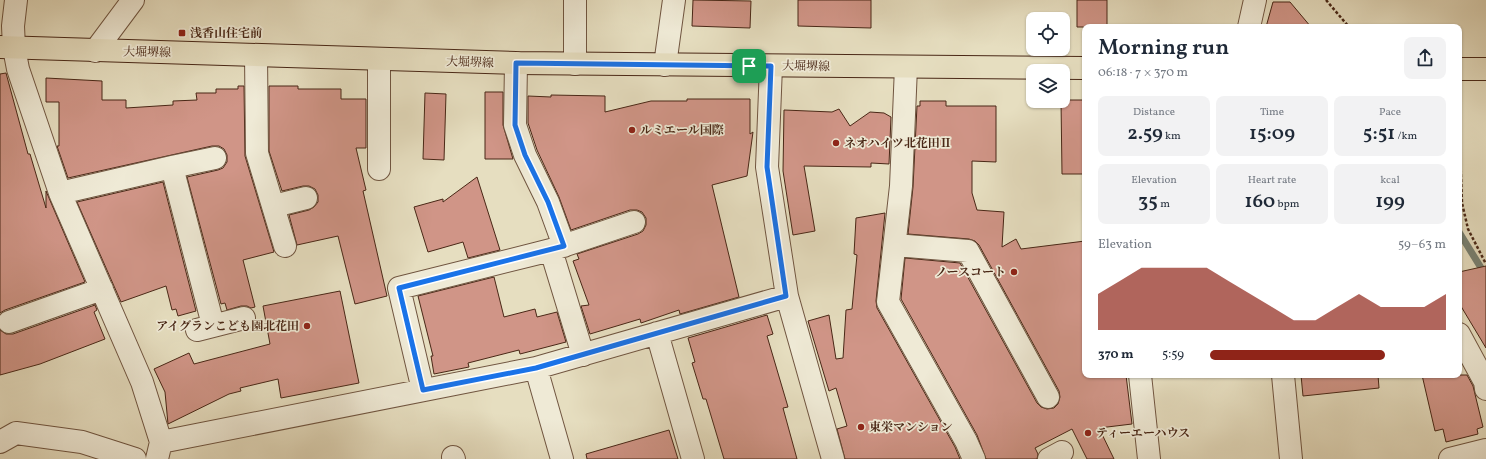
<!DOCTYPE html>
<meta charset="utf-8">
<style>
body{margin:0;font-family:Vollkorn,"Noto Serif JP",serif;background:#f2f2f3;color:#1f2937;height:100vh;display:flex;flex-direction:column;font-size:15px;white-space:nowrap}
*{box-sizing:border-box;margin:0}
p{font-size:13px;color:#747a83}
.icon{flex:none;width:22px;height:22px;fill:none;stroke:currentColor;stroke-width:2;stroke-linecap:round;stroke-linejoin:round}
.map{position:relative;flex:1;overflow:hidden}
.side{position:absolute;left:1082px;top:24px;width:380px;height:354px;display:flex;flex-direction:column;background:#fff;border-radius:8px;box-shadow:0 1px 3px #0004}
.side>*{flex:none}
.buttons{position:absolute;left:1026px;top:12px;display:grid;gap:8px}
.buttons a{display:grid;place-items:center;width:44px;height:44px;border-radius:8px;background:#fff;box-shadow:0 1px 3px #0004;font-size:20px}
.pin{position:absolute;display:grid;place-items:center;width:34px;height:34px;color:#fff;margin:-17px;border-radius:8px;box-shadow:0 2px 6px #0006}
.round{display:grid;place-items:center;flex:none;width:42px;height:42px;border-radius:8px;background:#f2f2f3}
.head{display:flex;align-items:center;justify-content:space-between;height:68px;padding:0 16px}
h1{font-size:22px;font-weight:600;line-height:30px}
.figures{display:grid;grid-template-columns:repeat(3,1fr);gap:6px;height:68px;padding:4px 16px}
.figures div{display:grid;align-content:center;border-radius:8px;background:#f2f2f3;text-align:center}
.figures b{font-size:20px;font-weight:600}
.figures small{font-size:11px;font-weight:400}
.figures p{font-size:11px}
.chart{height:112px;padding:8px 16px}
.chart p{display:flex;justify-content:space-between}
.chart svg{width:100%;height:72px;margin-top:4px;fill:#8f2418;opacity:.7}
ul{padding:0 16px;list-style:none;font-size:13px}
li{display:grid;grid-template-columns:64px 48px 1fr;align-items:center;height:30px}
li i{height:10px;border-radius:5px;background:#8f2418}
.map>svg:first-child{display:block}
</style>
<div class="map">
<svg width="1486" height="459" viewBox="0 0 1486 459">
<rect width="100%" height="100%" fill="#e6dec0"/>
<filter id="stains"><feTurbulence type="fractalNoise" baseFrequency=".005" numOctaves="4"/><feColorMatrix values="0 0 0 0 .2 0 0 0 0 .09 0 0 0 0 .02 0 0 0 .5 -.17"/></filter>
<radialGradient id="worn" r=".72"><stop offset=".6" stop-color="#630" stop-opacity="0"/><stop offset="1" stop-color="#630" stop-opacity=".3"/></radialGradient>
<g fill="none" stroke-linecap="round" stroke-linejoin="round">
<path stroke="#778072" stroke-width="7" d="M 1459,232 L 1486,276"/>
</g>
<path fill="#d09587" stroke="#492716" d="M 693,0 L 751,1 L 750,28 L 692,26 Z
M 798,0 L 871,0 L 871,28 L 798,26 Z
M 1077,0 L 1107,0 L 1107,27 L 1077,27 Z
M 1273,2 L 1290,2 L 1311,27 L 1266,27 Z
M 6,73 L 28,154 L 30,154 L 46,208 L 46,191 L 85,282 L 5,310 L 0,313 L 0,74 Z
M 46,78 L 102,81 L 102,100 L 126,100 L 126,108 L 173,105 L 173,101 L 197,100 L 196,93 L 216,93 L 216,89 L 238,89 L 238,86 L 244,86 L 245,156 L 274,252 L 243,260 L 255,307 L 251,308 L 247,306 L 241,306 L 227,310 L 225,303 L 221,304 L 187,177 L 218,170 L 223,168 L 227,162 L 227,155 L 224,149 L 219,146 L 212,146 L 68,178 L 57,146 L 59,146 L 59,102 L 46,102 Z
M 269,86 L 298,86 L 298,89 L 341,89 L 341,99 L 366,99 L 366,148 L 356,148 L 366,190 L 363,191 L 387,296 L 355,304 L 338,236 L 297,245 L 289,215 L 309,210 L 314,207 L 318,202 L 318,195 L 315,189 L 309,186 L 303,186 L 282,191 L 269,151 Z
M 485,92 L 503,92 L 503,125 L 513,159 L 485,159 Z
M 425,93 L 446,94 L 444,160 L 423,159 Z
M 551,95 L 605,96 L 605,112 L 651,101 L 687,101 L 687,99 L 750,99 L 750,134 L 753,132 L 747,176 L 712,185 L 739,297 L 680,314 L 679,310 L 641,323 L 640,319 L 590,334 L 581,306 L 589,305 L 573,261 L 579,259 L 577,254 L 638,234 L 643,231 L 646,225 L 646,218 L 642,212 L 637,210 L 630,210 L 571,230 L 559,197 L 537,150 L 528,123 L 528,96 L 551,97 Z
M 1063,100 L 1085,100 L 1085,174 L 1062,174 L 1061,101 Z
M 920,101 L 946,101 L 946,106 L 996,106 L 996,162 L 972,161 L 972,193 L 977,210 L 1004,212 L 1002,247 L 1016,239 L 1021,249 L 1085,241 L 1085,375 L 1126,375 L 1132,424 L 1099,428 L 1114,459 L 1087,459 L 1072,429 L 1035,448 L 1038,454 L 1037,459 L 986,459 L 977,435 L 901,299 L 905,258 L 960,263 L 1037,403 L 1041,407 L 1047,409 L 1054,408 L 1058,404 L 1060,397 L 1059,391 L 979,245 L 975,241 L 969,239 L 908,234 L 913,187 L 917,106 L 920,106 Z
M 839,109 L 850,126 L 870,112 L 884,113 L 891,117 L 889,164 L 871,163 L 871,167 L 804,166 L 815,231 L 793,235 L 783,171 L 784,110 L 832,112 Z
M 477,177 L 500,250 L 468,258 L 463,242 L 428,252 L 414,207 L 443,199 L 443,202 Z
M 163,182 L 196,311 L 178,316 L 176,309 L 172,310 L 166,286 L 121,302 L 77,202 Z
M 885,213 L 876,301 L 877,308 L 955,447 L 960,459 L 845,459 L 837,429 L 847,426 L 836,388 L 829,391 L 808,321 L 829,315 L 836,359 L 843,358 L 846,310 L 852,309 L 857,255 L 854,254 L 856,218 Z
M 1486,266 L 1486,348 L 1459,303 L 1459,272 Z
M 494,277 L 504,317 L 535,309 L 537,317 L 557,312 L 566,342 L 520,354 L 519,350 L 468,363 L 469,367 L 434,374 L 431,356 L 433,356 L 418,296 Z
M 340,291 L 359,383 L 281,398 L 278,379 L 240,388 L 241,391 L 229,394 L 168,424 L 165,392 L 154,369 L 189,353 L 194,364 L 270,344 L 263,306 Z
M 95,305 L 97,310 L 94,312 L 105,339 L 40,364 L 0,375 L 0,330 L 6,334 L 13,334 Z
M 767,315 L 773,334 L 767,336 L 788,407 L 783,408 L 797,459 L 724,459 L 706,399 L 703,399 L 692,363 L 695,362 L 688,338 Z
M 1301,375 L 1378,375 L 1379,388 L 1303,396 Z
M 1422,375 L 1467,375 L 1473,386 L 1483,427 L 1477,429 L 1478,434 L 1446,442 L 1443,429 L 1435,431 Z
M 669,430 L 678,459 L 587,459 L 586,454 Z"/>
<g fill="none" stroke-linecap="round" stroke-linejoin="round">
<defs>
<path id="minor" d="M 16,0 L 13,26 L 14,48 L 18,69 L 60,193 L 142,382 L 161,442 L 157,459
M 575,0 L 575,64
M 1249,27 L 1255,0
M 95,51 L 133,0
M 256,55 L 257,153 L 285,246
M 516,63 L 515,125 L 525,155 L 548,202 L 564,246
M 665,65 L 674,0
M 771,66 L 767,167 L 787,296
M 906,67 L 901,186 L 888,302 L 966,441 L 974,459
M 172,167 L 213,325
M 379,169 L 379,59
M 60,193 L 172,167 L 215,158
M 274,206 L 306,198
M 895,245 L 968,251 L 1048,397
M 551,250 L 634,222
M 9,322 L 102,289
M 197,330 L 244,318
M 657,333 L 693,459
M 1459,334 L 1485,382 L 1486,389
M 536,368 L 787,296 L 833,459
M 1140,375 L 1149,459
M 1283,375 L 1291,459
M 423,390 L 399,288 L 551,250 L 583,355
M 0,442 L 16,433 L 82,442 L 135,459
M 161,442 L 536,368 L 562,459
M 453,457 L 454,459
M 1049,459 L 1062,452
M 1450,459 L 1486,450"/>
<path id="major" d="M 0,47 L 516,63 L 1085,68
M 1459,69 L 1486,69"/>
</defs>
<use href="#minor" stroke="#705540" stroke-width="24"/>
<use href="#major" stroke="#492716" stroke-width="24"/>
<path stroke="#492716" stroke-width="2.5" stroke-dasharray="3 2" stroke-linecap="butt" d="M 1326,0 L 1349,27
M 1459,124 L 1462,203 L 1468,229 L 1486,264"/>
<use href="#minor" stroke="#efead6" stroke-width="22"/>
<use href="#major" stroke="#e6dec0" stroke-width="22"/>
</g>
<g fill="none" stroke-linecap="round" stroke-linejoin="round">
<defs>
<path id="route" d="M 516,63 L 771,66 L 767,167 L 786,296 L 536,368 L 423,390 L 399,288 L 564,246 L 548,202 L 525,155 L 515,125 Z"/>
</defs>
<use href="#route" stroke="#fff" stroke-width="8"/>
<use href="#route" stroke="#1a73e8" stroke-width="5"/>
</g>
<g fill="#8f2418" stroke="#efead6" stroke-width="1.5">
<rect x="178" y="29" width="8" height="8" rx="2"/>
<circle cx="632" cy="130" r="4"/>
<circle cx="836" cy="143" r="4"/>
<circle cx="1014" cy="272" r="4"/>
<circle cx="307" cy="326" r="4"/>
<circle cx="861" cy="427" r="4"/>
<circle cx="1088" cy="433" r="4"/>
</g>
<g text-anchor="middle" stroke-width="3.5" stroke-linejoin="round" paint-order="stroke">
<g font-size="12" font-weight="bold" fill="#492716" stroke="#efead6" text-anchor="start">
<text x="190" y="37">浅香山住宅前</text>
<text x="640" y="134">ルミエール国際</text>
<text x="844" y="147">ネオハイツ北花田Ⅱ</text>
<text x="1006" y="276" text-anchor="end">ノースコート</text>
<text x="299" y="330" text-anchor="end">アイグランこども園北花田</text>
<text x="869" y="431">東栄マンション</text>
<text x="1096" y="437">ティーエーハウス</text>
</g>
<g font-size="12" fill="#492716" stroke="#efead6">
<text transform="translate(147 52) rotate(1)" y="4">大堀堺線</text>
<text transform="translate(470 62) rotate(2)" y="4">大堀堺線</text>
<text transform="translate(806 66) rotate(1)" y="4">大堀堺線</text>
</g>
</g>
<rect width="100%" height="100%" filter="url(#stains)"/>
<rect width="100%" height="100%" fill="url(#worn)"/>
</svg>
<div class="buttons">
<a><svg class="icon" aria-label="locate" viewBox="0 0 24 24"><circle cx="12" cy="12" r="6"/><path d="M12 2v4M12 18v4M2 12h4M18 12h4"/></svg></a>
<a><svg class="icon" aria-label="layers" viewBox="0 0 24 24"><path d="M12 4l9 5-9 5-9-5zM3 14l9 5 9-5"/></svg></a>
</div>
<div class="pin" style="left:749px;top:66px;background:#1e9e55"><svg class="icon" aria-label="arrive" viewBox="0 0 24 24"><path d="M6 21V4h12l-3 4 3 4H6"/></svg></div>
<section class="side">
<div class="head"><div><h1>Morning run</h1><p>06:18 · 7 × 370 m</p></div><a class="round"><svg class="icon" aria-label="share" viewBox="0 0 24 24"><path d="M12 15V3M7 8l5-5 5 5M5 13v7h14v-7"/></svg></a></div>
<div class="figures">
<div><p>Distance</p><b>2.59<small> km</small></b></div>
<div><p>Time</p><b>15:09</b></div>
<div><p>Pace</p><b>5:51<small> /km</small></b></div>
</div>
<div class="figures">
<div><p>Elevation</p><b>35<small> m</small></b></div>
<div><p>Heart rate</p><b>160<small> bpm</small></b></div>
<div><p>kcal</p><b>199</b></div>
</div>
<div class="chart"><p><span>Elevation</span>59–63 m</p>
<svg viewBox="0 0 160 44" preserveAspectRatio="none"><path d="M0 44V22L10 14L20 6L30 6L40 6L50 6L60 14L70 22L80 30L90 38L100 38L110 30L120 22L130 30L140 30L150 30L160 22V44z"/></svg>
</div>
<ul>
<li><b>370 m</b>5:59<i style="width:74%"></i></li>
</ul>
</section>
</div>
